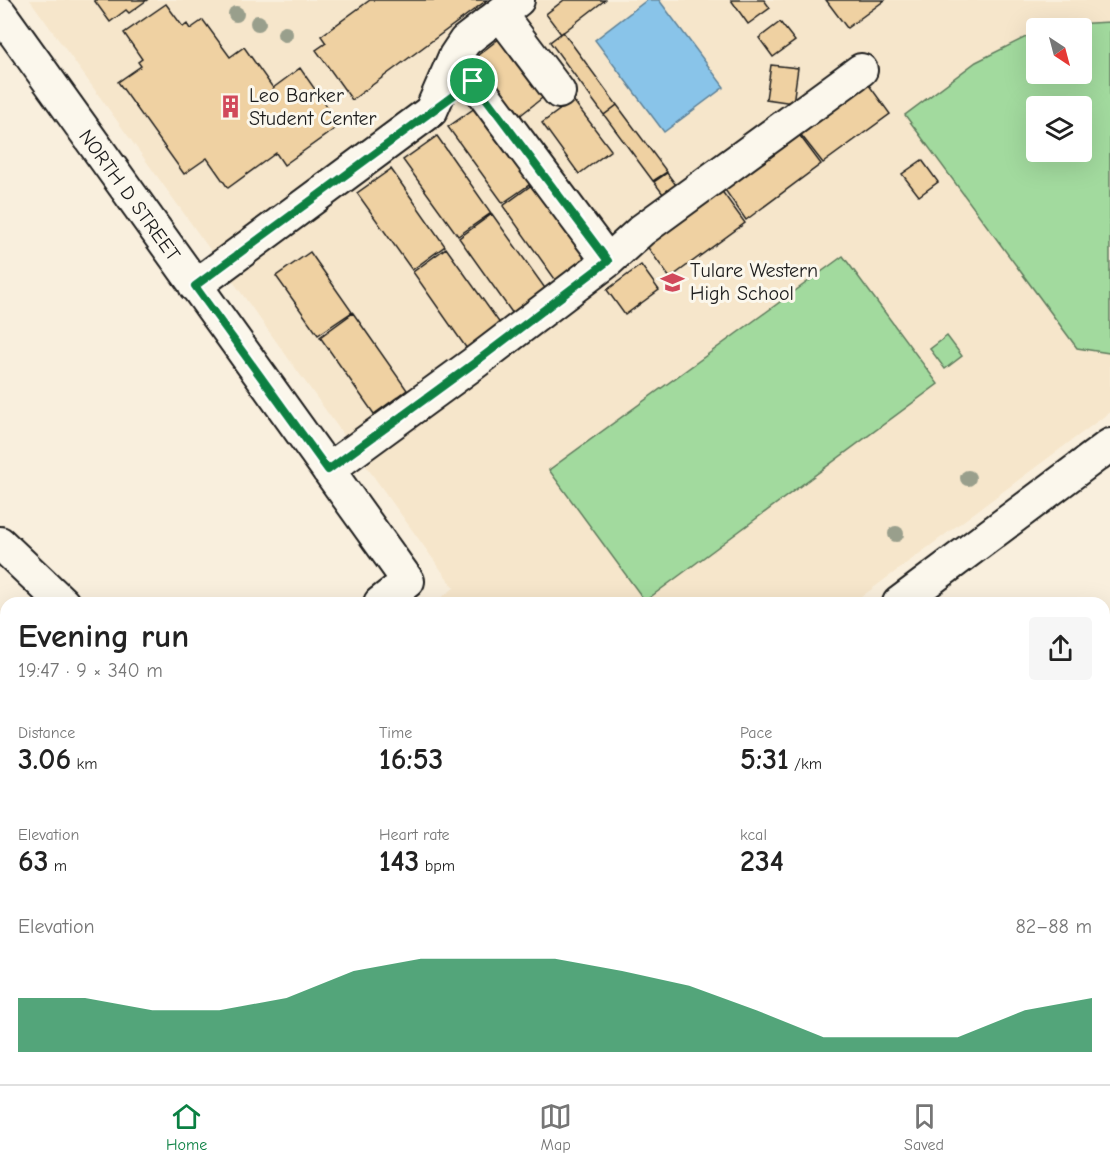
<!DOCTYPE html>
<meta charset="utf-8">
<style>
body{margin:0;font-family:"Comic Neue",sans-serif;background:#f6f6f6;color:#222;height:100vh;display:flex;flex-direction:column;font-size:22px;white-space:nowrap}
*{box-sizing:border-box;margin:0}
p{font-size:20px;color:#767676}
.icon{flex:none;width:33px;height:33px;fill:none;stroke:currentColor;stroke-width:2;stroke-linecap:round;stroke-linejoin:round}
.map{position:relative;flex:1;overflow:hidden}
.drawer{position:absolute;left:0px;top:597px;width:1110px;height:488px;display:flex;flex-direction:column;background:#fff;border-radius:18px 18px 0 0;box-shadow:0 6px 24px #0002}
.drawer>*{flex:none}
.needle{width:39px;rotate:144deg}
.tools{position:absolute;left:1026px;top:18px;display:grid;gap:12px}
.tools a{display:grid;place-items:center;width:66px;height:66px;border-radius:6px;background:#fff;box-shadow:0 6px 24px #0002;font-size:30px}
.pin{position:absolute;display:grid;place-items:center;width:51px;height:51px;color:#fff;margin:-26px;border:3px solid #fff;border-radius:50%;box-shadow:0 2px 6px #0007}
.round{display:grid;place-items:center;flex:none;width:63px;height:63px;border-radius:6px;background:#f6f6f6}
.head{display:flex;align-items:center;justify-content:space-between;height:102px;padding:0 18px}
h1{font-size:33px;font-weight:700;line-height:45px}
.metrics{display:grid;grid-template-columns:repeat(3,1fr);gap:9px;height:102px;padding:6px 18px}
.metrics div{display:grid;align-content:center}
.metrics b{font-size:30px;font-weight:700}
.metrics small{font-size:16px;font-weight:400}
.metrics p{font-size:16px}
.chart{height:168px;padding:12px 18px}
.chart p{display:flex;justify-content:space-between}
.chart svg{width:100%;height:108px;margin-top:6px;fill:#0b8043;opacity:.7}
.dock{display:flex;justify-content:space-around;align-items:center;height:84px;border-top:2px solid #e0e0e0;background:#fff;font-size:16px;color:#767676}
.dock a{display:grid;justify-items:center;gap:3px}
.dock .current{color:#0b8043}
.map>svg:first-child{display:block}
</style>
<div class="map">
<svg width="1110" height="1084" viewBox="0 0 1110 1084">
<rect width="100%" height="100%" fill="#f9efdd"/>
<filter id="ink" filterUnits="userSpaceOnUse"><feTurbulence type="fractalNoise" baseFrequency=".0167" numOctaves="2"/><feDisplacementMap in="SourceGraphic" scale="12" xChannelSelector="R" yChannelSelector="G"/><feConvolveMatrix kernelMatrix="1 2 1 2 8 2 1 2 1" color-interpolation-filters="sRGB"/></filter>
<g filter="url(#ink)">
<path fill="#f6e6cb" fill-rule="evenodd" d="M 30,0 L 1110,0 L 1110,412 L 853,603 L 434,603 L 454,588 ZM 1036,28 L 1082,28 L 1082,74 L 1036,74 ZM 1036,106 L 1082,106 L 1082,152 L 1036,152 Z"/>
<path fill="#a2da9e" stroke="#5f7b5d" stroke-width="1.5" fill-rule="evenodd" d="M 1110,22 L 1110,353 L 1109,353 L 1077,348 L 905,115 L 976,62 L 1036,32 L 1036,74 L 1082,74 L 1082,28 L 1044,28 L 1052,25 ZM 1036,106 L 1082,106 L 1082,152 L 1036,152 Z
M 843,256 L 938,384 L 645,601 L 549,470 Z
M 947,336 L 962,356 L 945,369 L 930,349 Z"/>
<path fill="#89c4e9" stroke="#5d8197" stroke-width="1.5" d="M 647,0 L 659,0 L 724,87 L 664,132 L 595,40 Z"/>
<path fill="#efd1a2" stroke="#1c1c1c" stroke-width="1.5" d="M 94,0 L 147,0 L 129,13 L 126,10 L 110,22 Z
M 370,0 L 487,0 L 352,100 L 316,50 L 326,43 L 321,36 Z
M 564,0 L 605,0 L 561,34 L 546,14 Z
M 731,0 L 764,0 L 770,8 L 748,24 Z
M 826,0 L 885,0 L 847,28 Z
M 166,4 L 183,27 L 187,24 L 190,29 L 203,20 L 230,57 L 244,47 L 273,88 L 300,68 L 340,125 L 284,165 L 276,153 L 228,188 L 207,158 L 184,174 L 118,82 L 141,66 L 138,62 L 142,59 L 124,33 Z
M 780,22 L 795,41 L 773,57 L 759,38 Z
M 563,32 L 617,105 L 604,115 L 550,42 Z
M 500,38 L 546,95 L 513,121 L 468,63 Z
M 771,65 L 798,68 L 793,103 L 766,99 Z
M 866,81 L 890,114 L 823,163 L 798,131 Z
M 573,100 L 611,150 L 579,174 L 542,123 Z
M 482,103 L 536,180 L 503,203 L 448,127 Z
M 617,105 L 667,172 L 653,181 L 604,115 Z
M 797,132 L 821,164 L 746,220 L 723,187 Z
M 437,136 L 491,213 L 458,236 L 403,160 Z
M 922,160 L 938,182 L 919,196 L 902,174 Z
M 391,169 L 445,246 L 412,270 L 357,193 Z
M 667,173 L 676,185 L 663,194 L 654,182 Z
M 536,182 L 591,258 L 557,282 L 503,206 Z
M 721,190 L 745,223 L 670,278 L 646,245 Z
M 492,214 L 547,291 L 513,314 L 459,238 Z
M 446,248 L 501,325 L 467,349 L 413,272 Z
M 310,252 L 352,312 L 318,335 L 276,276 Z
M 641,265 L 659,290 L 625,315 L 607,290 Z
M 353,313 L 407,390 L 374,414 L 320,337 Z"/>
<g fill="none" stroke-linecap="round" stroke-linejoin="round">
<defs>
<path id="minor" d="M 0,13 L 408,581 L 380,603
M 500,14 L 559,92
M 455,56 L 608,261
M 195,286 L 431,111 L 455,56 L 465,41 L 518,0
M 328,470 L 473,364 L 608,261 L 642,230 L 861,70
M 0,543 L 63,603
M 899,603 L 1110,445
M 1104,740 L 1110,742
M 0,819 L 6,825
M 0,867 L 6,860
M 1105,983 L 1110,984
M 722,1078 L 725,1084
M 252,1084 L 259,1078"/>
</defs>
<use href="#minor" stroke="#1c1c1c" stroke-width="36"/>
<use href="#minor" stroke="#fbf7ec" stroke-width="32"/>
</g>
<g fill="#999f8c">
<circle cx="236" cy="14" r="8"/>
<circle cx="258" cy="23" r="8"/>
<circle cx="285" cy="34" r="8"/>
<circle cx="968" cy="478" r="8"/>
<circle cx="896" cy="534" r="8"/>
</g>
</g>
<g fill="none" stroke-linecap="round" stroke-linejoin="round" filter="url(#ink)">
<defs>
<path id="route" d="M 473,81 L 608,261 L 473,364 L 328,470 L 195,286 Z"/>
</defs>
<use href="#route" stroke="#fff" stroke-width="12"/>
<use href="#route" stroke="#0b8043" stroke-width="8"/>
</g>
<defs>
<symbol id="building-bare" viewBox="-9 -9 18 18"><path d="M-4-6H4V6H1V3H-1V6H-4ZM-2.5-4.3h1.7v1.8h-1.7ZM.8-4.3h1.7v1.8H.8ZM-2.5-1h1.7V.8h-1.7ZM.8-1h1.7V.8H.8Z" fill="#d1495b" stroke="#fbf7ec" stroke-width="2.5" paint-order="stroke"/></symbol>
<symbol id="school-bare" viewBox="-9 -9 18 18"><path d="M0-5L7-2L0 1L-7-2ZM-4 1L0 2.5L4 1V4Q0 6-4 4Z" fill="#d1495b" stroke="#fbf7ec" stroke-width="2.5" paint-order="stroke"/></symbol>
</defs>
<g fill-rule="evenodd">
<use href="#building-bare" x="214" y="90" width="33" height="33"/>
<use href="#school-bare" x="656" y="266" width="33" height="33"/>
</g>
<g text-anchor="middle" stroke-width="6" stroke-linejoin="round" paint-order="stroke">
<g font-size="20" fill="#1c1c1c" stroke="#fbf7ec" text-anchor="start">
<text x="249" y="102">Leo Barker<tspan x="249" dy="23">Student Center</tspan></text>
<text x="690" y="277">Tulare Western<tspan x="690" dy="23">High School</tspan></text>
</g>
<g font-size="20" fill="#1c1c1c" stroke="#fbf7ec">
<text transform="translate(130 195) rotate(54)" y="7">NORTH D STREET</text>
</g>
</g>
</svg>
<div class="tools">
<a><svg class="needle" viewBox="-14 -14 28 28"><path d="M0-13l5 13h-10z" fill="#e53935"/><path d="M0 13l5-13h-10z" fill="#767676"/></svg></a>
<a><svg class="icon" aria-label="layers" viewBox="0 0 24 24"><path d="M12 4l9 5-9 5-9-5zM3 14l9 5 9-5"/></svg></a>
</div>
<div class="pin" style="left:473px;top:81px;background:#1e9e55"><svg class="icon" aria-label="arrive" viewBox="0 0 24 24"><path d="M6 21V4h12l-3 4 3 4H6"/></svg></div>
<section class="drawer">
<div class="head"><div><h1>Evening run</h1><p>19:47 · 9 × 340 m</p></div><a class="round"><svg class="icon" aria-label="share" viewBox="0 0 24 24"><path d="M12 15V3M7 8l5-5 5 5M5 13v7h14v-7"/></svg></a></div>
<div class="metrics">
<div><p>Distance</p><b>3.06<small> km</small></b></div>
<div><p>Time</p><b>16:53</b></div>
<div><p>Pace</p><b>5:31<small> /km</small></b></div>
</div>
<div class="metrics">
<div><p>Elevation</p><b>63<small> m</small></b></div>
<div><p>Heart rate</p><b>143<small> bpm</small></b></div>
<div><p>kcal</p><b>234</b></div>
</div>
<div class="chart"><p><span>Elevation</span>82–88 m</p>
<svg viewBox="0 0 160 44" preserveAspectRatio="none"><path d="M0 44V22L10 22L20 27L30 27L40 22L50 11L60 6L70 6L80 6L90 11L100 17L110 27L120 38L130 38L140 38L150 27L160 22V44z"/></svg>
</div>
</section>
</div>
<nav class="dock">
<a class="current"><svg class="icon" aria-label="home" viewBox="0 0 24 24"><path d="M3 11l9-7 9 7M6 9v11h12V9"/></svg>Home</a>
<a><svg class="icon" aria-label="map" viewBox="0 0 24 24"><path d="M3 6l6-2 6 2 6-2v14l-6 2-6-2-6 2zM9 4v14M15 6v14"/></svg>Map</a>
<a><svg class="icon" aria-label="saved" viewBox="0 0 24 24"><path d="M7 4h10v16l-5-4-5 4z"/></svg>Saved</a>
</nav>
